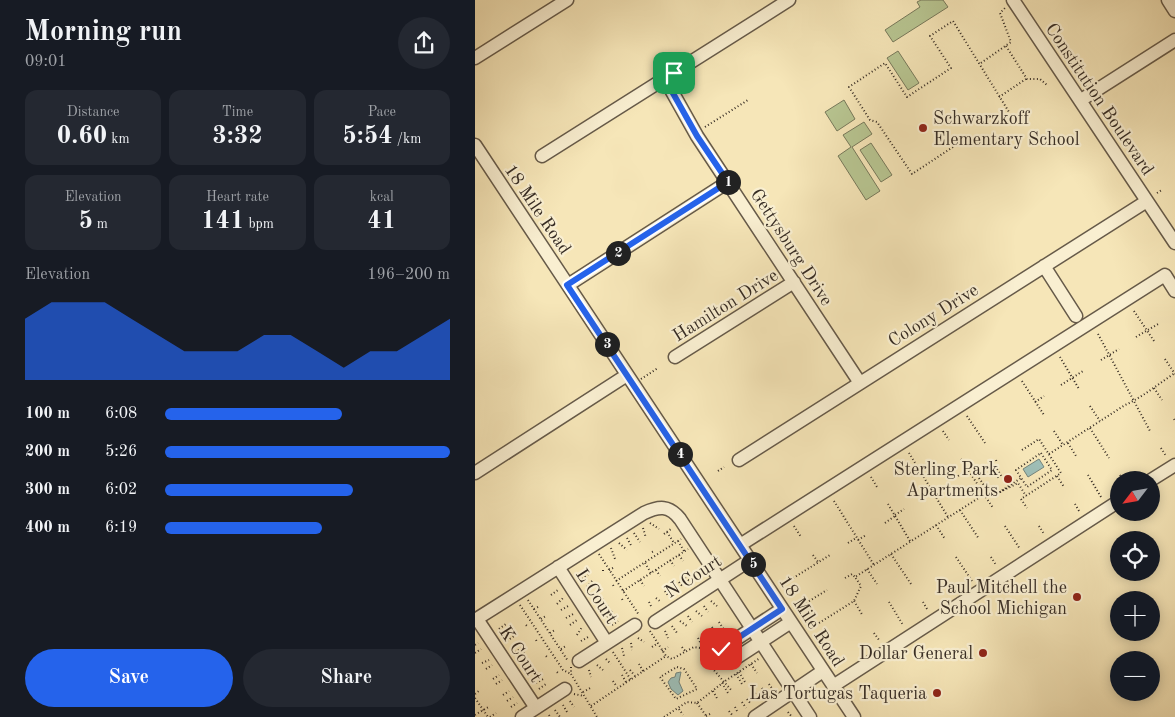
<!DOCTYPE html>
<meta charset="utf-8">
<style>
body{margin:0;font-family:"Old Standard TT",serif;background:#242831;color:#f1f3f6;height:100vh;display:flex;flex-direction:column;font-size:19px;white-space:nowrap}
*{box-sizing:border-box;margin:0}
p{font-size:16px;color:#9ea1a6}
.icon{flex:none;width:28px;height:28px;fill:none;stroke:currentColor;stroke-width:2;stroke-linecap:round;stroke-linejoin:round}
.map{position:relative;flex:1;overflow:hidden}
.side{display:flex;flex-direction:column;background:#171b24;width:475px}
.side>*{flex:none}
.needle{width:32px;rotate:239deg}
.fabs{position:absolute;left:635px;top:471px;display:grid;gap:10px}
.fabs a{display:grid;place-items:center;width:50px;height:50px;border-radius:50%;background:#171b24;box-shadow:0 2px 12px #0003;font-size:25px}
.pin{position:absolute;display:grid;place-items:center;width:42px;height:42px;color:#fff;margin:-21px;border-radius:10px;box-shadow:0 2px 8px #0006}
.km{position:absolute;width:25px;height:25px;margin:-12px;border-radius:50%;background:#222;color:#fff;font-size:14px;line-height:25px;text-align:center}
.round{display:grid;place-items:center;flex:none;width:52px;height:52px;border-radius:26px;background:#242831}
.headline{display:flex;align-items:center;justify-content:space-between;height:85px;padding:0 25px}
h1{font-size:28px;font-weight:700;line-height:38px}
.stats{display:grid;grid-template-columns:repeat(3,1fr);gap:8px;height:85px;padding:5px 25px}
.stats div{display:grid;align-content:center;border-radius:12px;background:#242831;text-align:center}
.stats b{font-size:25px;font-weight:700}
.stats small{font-size:14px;font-weight:400}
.stats p{font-size:14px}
.chart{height:140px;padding:10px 25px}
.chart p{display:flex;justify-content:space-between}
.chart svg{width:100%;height:90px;margin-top:5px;fill:#2563eb;opacity:.7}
.action{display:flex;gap:10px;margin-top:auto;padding:10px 25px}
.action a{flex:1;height:58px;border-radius:30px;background:#2563eb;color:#fff;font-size:20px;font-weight:700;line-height:58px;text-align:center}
.action a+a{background:#242831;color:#f1f3f6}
ul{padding:0 25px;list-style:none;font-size:16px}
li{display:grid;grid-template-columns:80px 60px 1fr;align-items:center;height:38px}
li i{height:12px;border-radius:6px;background:#2563eb}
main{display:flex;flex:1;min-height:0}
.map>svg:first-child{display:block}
</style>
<main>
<section class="side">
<div class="headline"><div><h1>Morning run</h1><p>09:01</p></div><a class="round"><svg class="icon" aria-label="share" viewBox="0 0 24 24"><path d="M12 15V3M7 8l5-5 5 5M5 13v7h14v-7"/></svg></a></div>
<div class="stats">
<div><p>Distance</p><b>0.60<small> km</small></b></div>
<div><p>Time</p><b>3:32</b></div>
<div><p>Pace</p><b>5:54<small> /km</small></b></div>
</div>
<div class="stats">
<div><p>Elevation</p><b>5<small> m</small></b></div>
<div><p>Heart rate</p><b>141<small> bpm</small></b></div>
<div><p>kcal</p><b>41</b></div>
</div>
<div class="chart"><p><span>Elevation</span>196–200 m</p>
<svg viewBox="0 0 160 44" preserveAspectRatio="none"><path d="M0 44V14L10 6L20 6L30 6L40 14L50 22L60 30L70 30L80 30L90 22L100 22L110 30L120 38L130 30L140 30L150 22L160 14V44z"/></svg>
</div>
<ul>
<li><b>100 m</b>6:08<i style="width:62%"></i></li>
<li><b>200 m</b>5:26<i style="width:100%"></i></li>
<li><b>300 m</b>6:02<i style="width:66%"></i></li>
<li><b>400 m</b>6:19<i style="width:55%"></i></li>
</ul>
<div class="action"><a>Save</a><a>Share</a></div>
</section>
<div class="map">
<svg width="700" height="717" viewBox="0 0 700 717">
<rect width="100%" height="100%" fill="#f6e6b8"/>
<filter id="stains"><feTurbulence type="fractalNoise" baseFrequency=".004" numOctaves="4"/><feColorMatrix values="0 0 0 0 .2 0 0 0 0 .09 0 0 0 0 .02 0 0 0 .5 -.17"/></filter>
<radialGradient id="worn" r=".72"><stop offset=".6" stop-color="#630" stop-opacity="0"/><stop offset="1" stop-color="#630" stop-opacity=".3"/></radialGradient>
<path fill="#b8c692" stroke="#77795b" d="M 446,0 L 468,0 L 473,7 L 418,42 L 410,30 L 445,7 L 442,2 Z
M 423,51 L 444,83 L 433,90 L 412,58 Z
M 369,100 L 380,119 L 362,131 L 350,112 Z
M 389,122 L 397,134 L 377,147 L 405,191 L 391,200 L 363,156 L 376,147 L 368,135 Z
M 396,143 L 417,175 L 406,182 L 385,150 Z"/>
<path fill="#9ebeb6" stroke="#74847c" d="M 564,459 L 569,467 L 553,477 L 548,469 Z
M 206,672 L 204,682 L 208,691 L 203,695 L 196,689 L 193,682 L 196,678 L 200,677 L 201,673 Z"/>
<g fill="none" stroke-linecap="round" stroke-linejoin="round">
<defs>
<path id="minor" d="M 538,0 L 700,243
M 693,0 L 700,11
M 0,58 L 92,0
M 190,79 L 222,136 L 385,383
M 606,100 L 700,40
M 0,145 L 379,717
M 67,156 L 314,0
M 569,266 L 601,316
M 93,285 L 253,182
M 200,357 L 319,282
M 264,460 L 672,201
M 0,473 L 152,375
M 676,480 L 700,465
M 265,545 L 690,275 L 700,291
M 83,567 L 132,643
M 307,609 L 246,649 L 245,653 L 251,662 L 255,662 L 316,622
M 2,619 L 61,708
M 0,620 L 169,513 C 184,506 194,505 205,519 L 335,717
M 180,622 L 275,560
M 104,661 L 160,625
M 358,686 L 644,501
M 47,717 L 90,689
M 280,717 L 348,671"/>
</defs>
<use href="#minor" stroke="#665a49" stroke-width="15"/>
<path stroke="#362c24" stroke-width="2" stroke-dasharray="1 2.5" stroke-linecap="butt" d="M 531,46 L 552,79 L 565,79 L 573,86
M 506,63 L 536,42 L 525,13 L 530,8
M 524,97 L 551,79
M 230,127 L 273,100
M 478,147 L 437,174 L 402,122 L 395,120 L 374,87 L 410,63 L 432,97 L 476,68 L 455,36 L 478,21 L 534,112
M 682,193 L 687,190
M 659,311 L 679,341
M 623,334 L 675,431
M 661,337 L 683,324
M 585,357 L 604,389
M 690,359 L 700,374
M 626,360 L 644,349
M 166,379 L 183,368
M 547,381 L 569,415
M 586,385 L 608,371
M 679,388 L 687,400
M 560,402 L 569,396
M 615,406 L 625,421
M 492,416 L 510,443
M 699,419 L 700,421
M 615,428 L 634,458
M 468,431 L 474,440
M 579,431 L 588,445
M 593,443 L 601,456
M 686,448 L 691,456
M 547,450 L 564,439 L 586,473 L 546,499 L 552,508
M 434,453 L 473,517
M 566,453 L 577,470 L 552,487 L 541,470 Z
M 574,454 L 650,405 C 668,397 683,384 700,373
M 486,459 L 518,508
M 521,460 L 522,463
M 522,469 L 527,477
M 243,471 L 249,467
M 519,471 L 524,479
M 613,475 L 626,497
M 645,475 L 648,480
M 483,476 L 493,470
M 582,476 L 589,487
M 396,477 L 402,487
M 504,478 L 517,497 L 546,478
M 458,492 L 465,488
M 525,492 L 543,483 L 551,496
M 447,497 L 457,490
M 359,501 L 399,565
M 413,504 L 435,541
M 600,504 L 604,511
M 485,510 L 504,539
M 420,515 L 429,509
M 175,523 L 184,529
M 410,523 L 420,516
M 461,525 L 470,539
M 319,526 L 326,537
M 530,526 L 545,549
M 564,526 L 569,534
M 168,528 L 171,538
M 192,532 L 199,543
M 159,533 L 165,542
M 189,534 L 196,529
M 152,538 L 157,547
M 383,540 L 391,535
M 203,541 L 209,551
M 144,543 L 152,550
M 373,543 L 381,538
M 136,548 L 140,559
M 177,552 L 179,551
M 124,554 L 164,615
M 416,554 L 436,584
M 204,555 L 208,561
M 338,555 L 343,562
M 481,557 L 497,581
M 516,557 L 521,565
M 195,560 L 199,566
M 170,563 L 176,573
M 392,569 L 402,584
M 128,570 L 128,571
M 134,570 L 140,567
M 181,570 L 185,576
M 220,571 L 224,577
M 210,578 L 216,582
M 370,578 L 377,574 L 380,577
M 107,579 L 113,575
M 165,580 L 169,586
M 315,580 L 355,555
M 141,581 L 206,539
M 204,582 L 208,587
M 138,585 L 139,587
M 112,587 L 117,581
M 197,587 L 200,593
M 148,591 L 213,549
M 190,591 L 194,597
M 76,595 L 83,590
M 117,595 L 123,591
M 181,598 L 186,602
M 147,599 L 148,601
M 53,600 L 93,661
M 236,601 L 242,606
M 379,601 L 388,616
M 122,602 L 128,598
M 174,602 L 177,608
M 414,602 L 428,625
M 448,602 L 452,609
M 331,603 L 352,590
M 82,604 L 88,598
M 45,605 L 88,670 L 96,674
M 229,606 L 233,612
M 59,609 L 65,606
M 127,609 L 133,605
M 86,610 L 93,606
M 221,611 L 227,616
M 213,616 L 217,622
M 132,617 L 137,611
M 91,618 L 98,614
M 66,619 L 71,616
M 205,621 L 212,626
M 244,622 L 251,633
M 344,623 L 379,601 L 386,586 L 380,577 L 513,492
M 51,625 L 53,627
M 95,625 L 102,620
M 137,625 L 143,621
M 197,626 L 202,633
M 237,627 L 244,638
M 24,629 L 31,624
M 175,631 L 191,656 L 197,659 L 219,647 L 232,649
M 190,631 L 193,638
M 75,633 L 80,630
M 399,633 L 404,640
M 28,635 L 35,630
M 102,635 L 107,627
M 163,638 L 169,642
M 223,638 L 228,648
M 61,640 L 62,642
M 32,641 L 39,636
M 106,641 L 113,637
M 156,643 L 157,650
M 237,644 L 232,649 L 231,661 L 257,691
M 0,645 L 3,643
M 177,647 L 183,643
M 207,647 L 211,652
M 147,648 L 149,656
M 86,649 L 91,646
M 187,651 L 193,647
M 40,652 L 47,648
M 138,652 L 156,680
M 0,653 L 6,649
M 71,656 L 73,658
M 43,657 L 50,652
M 131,659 L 136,664
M 7,663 L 14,660
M 164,664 L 168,671
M 276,664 L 282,673
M 122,665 L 128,670
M 96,667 L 96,674 L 122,717
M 202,667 L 209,669 L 222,689 L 201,699 L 185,677 Z
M 50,668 L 57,663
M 11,669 L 17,665
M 114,670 L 116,677
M 155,670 L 160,676
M 82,672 L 83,673
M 264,672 L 270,682
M 53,673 L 60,668
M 261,674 L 267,684
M 147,675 L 151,682
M 18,679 L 24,675
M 138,681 L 142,687
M 61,683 L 68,679
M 247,683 L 253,693
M 21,684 L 27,680
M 294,684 L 298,690
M 287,688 L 291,694
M 64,689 L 71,684
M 238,691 L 243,700
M 108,692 L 117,687
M 280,693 L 284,699
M 0,694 L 5,690
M 99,694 L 109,696
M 28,695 L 34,691
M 0,698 L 13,717
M 272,699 L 276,704
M 32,701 L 38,697
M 95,701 L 99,707
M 267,702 L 271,708
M 222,703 L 232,717
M 88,705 L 92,712
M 116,706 L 191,656
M 36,707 L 42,703
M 260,707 L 263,713
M 204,709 L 208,715
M 80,710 L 85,717
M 254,711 L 258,716
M 313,712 L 317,717
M 0,715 L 15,706
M 74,715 L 75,717
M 231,716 L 237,713
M 15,717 L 21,713
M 189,717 L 212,702 L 222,703 L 250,681 L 285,658"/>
<use href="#minor" stroke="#f9efd1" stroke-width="12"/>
</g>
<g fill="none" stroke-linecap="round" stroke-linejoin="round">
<defs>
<path id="route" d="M 199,73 L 190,79 L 222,136 L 253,182 L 92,285 L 307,609 L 246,649"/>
</defs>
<use href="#route" stroke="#fff" stroke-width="10"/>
<use href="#route" stroke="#2563eb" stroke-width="6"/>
</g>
<g fill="#8f2418" stroke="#f9efd1" stroke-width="2">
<circle cx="448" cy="128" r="5"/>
<circle cx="533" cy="479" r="5"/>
<circle cx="602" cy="597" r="5"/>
<circle cx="508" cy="653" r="5"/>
<circle cx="462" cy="693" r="5"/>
</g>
<g text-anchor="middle" stroke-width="4.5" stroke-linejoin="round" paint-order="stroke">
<g font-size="18" fill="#362c24" stroke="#f9efd1">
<text transform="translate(625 99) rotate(56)" y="6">Constitution Boulevard</text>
<text transform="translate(63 209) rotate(56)" y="6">18 Mile Road</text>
<text transform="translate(317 247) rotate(57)" y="6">Gettysburg Drive</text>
<text transform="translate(250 305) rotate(-32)" y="6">Hamilton Drive</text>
<text transform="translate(458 315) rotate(-32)" y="6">Colony Drive</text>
<text transform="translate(218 576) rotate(-33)" y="6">N Court</text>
<text transform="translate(122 596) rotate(57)" y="6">L Court</text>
<text transform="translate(337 621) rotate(57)" y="6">18 Mile Road</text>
<text transform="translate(46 654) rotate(57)" y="6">K Court</text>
</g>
<g font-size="18" fill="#362c24" stroke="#f9efd1" text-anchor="end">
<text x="458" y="124" text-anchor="start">Schwarzkoff<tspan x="458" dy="21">Elementary School</tspan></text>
<text x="523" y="475">Sterling Park<tspan x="523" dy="21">Apartments</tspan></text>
<text x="592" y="593">Paul Mitchell the<tspan x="592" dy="21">School Michigan</tspan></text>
<text x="498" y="659">Dollar General</text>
<text x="452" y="699">Las Tortugas Taqueria</text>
</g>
</g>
<rect width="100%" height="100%" filter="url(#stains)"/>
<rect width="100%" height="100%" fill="url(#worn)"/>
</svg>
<div class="fabs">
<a><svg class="needle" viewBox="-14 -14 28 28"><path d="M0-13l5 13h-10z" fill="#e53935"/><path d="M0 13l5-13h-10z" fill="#9ea1a6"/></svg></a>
<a><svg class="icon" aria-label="locate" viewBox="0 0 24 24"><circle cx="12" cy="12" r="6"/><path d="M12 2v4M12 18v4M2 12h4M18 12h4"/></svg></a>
<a>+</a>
<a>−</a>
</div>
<div class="pin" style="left:199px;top:73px;background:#1e9e55"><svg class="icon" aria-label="arrive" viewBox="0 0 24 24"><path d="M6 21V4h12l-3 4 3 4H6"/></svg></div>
<div class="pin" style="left:246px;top:649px;background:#d93025"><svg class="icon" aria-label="check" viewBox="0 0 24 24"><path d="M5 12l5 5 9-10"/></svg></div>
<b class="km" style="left:253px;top:182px">1</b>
<b class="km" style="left:143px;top:253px">2</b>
<b class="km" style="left:132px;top:344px">3</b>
<b class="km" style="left:205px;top:454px">4</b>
<b class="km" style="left:278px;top:564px">5</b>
</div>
</main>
